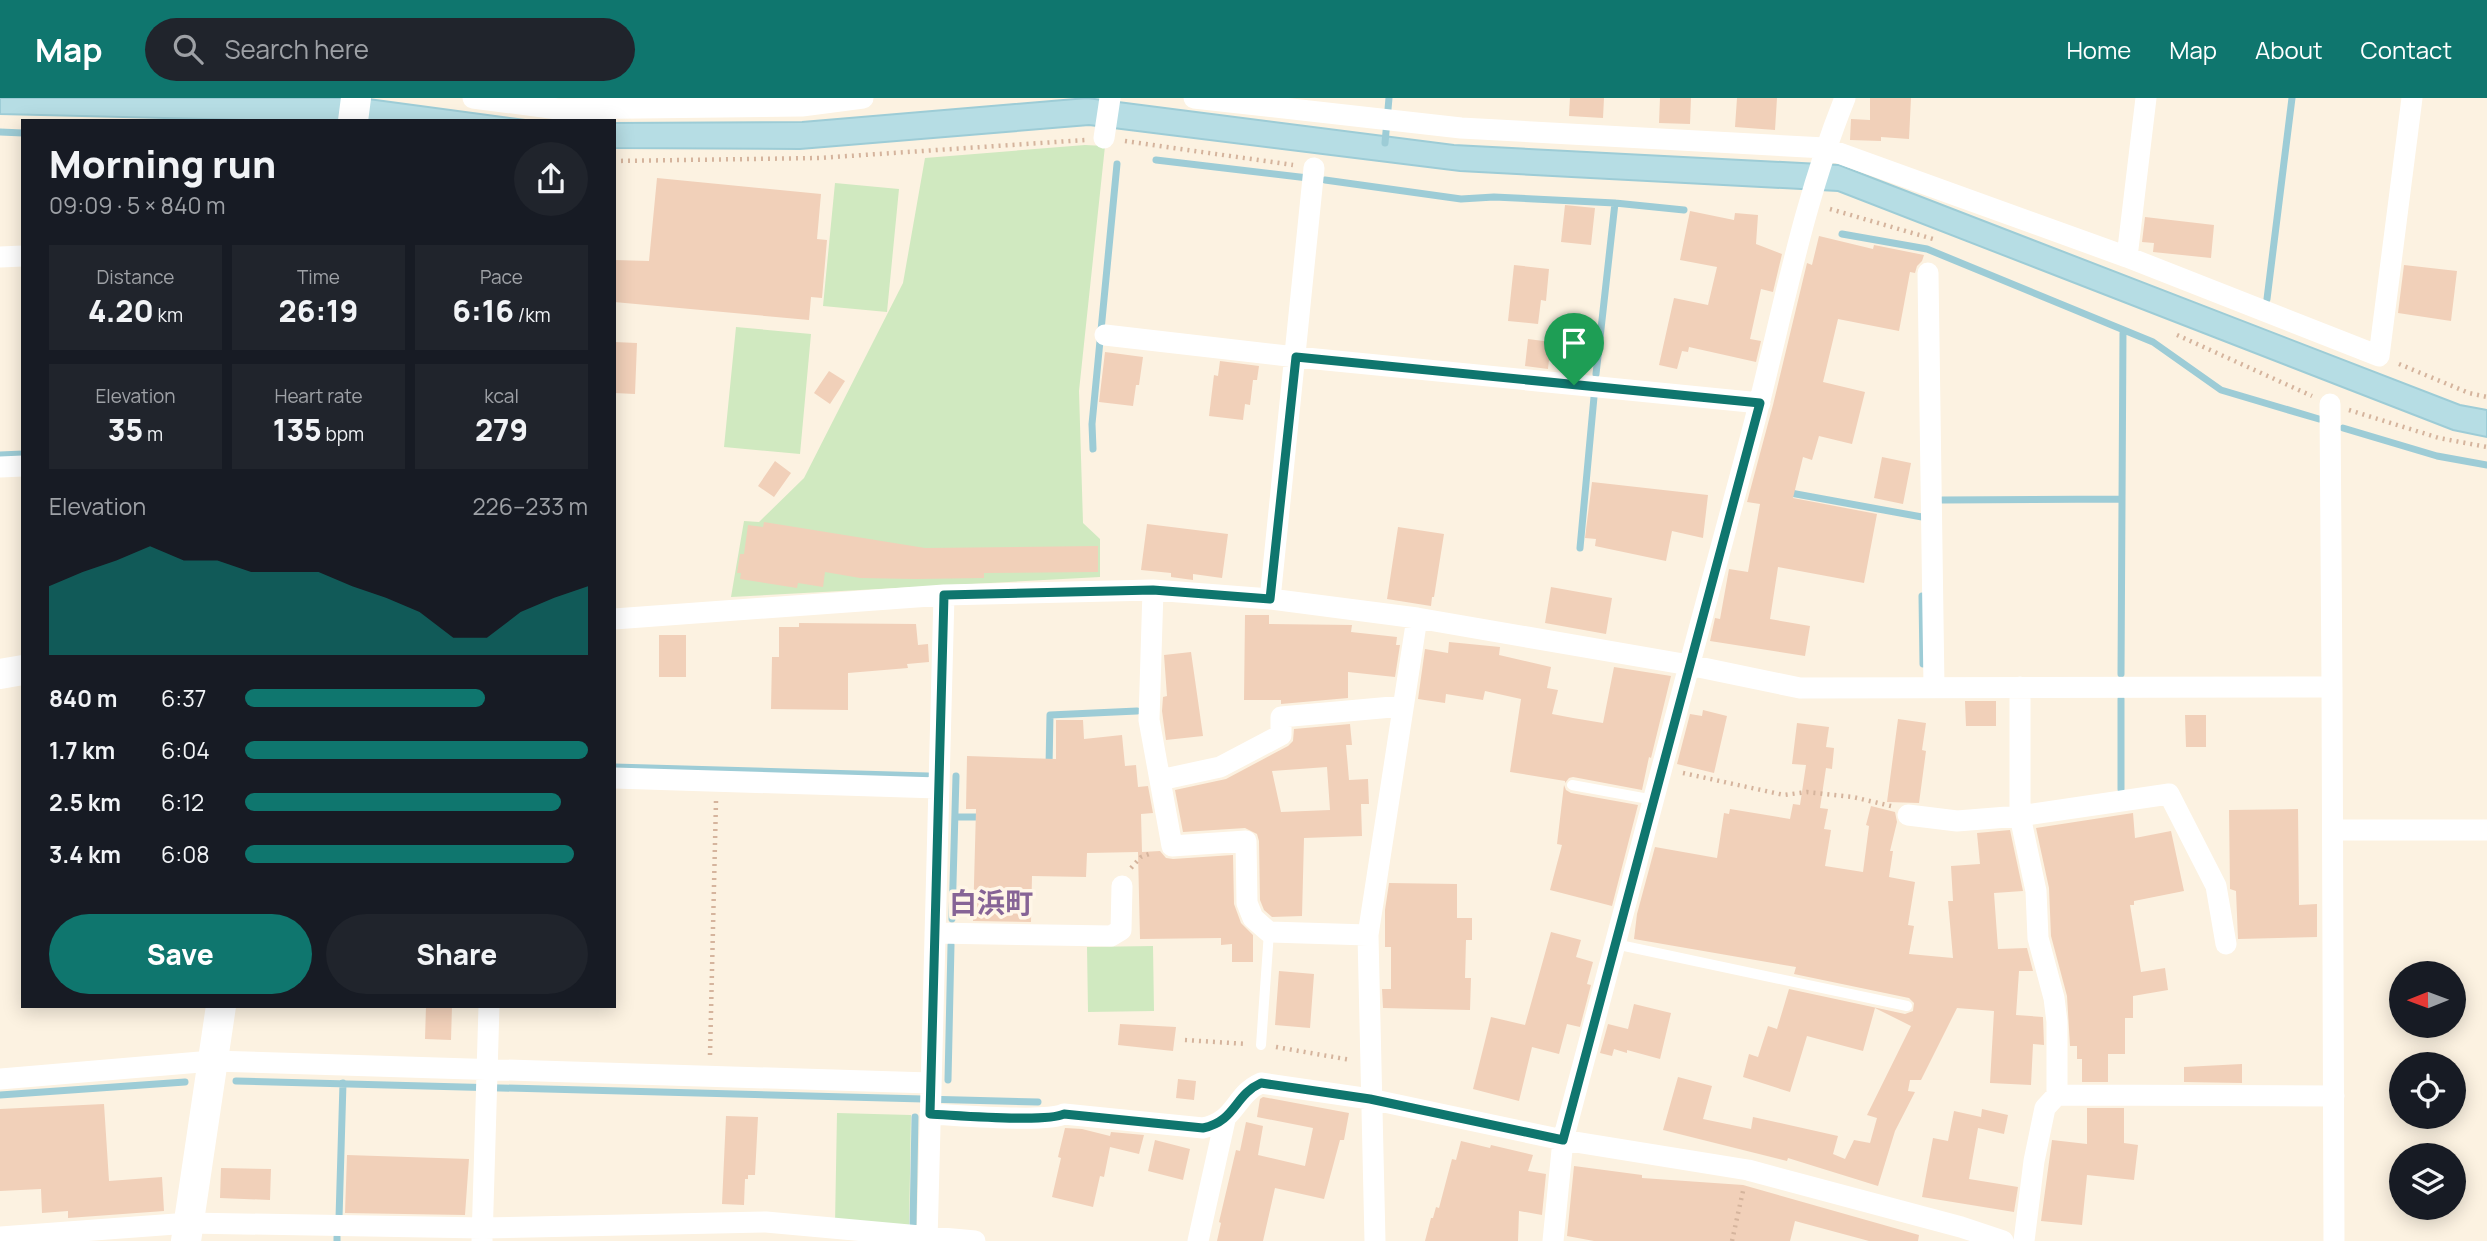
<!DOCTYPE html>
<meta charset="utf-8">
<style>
body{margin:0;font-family:Manrope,"Noto Sans JP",sans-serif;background:#20242c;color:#f1f3f6;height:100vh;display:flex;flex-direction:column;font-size:26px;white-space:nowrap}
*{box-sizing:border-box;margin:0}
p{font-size:23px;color:#9ea1a6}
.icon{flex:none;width:38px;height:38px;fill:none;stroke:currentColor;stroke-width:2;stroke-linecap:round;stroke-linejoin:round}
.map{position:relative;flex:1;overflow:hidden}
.details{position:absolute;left:21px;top:21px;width:595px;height:889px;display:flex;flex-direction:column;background:#171b24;border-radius:0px;box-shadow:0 4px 18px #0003}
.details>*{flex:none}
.needle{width:46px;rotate:269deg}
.fabs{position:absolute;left:2389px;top:863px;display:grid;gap:14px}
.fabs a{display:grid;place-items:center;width:77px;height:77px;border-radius:50%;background:#171b24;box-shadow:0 4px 18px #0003;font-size:35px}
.pin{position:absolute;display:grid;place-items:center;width:60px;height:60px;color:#fff;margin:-72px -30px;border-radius:50% 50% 50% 0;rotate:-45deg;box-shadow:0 0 7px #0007}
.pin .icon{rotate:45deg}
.round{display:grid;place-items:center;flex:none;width:74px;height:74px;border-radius:37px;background:#20242c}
.headline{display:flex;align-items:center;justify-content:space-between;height:119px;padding:0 28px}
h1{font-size:38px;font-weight:800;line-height:52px}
.stats{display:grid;grid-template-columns:repeat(3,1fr);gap:10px;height:119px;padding:7px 28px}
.stats div{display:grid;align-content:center;border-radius:0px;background:#20242c;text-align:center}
.stats b{font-size:30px;font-weight:800}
.stats small{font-size:19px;font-weight:400}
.stats p{font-size:19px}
.chart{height:196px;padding:14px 28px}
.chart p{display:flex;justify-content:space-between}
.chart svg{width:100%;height:126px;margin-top:7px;fill:#0f766e;opacity:.7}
.action{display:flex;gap:14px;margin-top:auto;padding:14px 28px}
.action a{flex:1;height:80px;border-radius:42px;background:#0f766e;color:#fff;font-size:28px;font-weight:800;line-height:80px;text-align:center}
.action a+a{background:#20242c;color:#f1f3f6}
ul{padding:0 28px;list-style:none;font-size:23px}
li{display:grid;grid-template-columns:112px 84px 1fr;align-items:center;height:52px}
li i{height:18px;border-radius:9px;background:#0f766e}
header{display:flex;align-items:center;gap:42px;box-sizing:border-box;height:98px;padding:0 35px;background:#0f766e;color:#fff}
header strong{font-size:33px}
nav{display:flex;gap:38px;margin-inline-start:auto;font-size:24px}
.search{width:490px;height:63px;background:#20242c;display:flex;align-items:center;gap:18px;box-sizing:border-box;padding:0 24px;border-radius:38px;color:#9ea1a6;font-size:26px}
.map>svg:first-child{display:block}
</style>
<header>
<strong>Map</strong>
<div class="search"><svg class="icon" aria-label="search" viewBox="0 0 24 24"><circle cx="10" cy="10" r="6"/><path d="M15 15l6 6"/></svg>Search here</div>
<nav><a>Home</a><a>Map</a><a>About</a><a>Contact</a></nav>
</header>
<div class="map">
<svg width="2487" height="1143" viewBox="0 0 2487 1143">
<rect width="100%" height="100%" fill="#fcf2e1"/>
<path fill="#d0e9c0" d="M 1085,47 L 1105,48 L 1079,293 L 1083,425 L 1100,441 L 1100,479 L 731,499 L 744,423 L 759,424 L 804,380 L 903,185 L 925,60 Z
M 835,85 L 899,91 L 887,214 L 823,208 Z
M 736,229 L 811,236 L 800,356 L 724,349 Z
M 1153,848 L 1154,913 L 1088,914 L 1087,849 Z
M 837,1015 L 911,1017 L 909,1132 L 835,1126 Z"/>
<path fill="#b6dde4" stroke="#9dccd6" stroke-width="2" d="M 0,0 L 361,0 L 533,23 L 292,23 L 0,16 Z
M 1087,0 L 1454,47 L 1839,67 L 2460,307 L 2487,312 L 2487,339 L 2453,332 L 1838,93 L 1460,73 L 1089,27 L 800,51 L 614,50 L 614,25 L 802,24 Z"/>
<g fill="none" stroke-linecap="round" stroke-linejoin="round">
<path stroke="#9dccd6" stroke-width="7" d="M 0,34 L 23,35
M 1385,45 L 1389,0
M 1156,62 L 1308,80
M 1325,82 L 1461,101 L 1494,99 L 1615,105 L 1684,112
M 1842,136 L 1927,151 L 2153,244 L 2221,292 L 2319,321
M 2267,201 L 2292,0
M 1596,276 L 1615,105
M 2343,330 L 2437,358 L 2487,367
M 1093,351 L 1092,326 L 1117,66
M 0,357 L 23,356
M 1785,394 L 1922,419
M 1942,402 L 2122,401
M 1580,450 L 1594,299
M 1922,498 L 1923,566
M 2121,576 L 2123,232
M 614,669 L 928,678
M 1049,669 L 1050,617 L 1137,613
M 2121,691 L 2121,601
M 955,719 L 985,719
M 952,821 L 956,678
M 948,982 L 951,847
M 236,983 L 1038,1004
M 0,997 L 185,984
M 339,1120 L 343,985
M 913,1128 L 915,1019
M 337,1143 L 337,1139"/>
</g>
<path fill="#f1d0b9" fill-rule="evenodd" d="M 1570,0 L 1604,0 L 1603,20 L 1569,18 Z
M 1660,0 L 1691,0 L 1690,26 L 1659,25 Z
M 1737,0 L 1777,0 L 1775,32 L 1735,29 Z
M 1870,0 L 1911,0 L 1909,41 L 1881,39 L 1881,43 L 1850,42 L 1851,21 L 1870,22 Z
M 657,80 L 821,96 L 817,141 L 827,142 L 822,200 L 811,199 L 809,222 L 614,204 L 614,162 L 649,163 Z
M 1565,107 L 1595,110 L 1591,147 L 1561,144 Z
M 1690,113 L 1734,122 L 1735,115 L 1758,117 L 1756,146 L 1782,156 L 1773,194 L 1761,191 L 1750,241 L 1761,243 L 1756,264 L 1689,249 L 1688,254 L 1682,253 L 1677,271 L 1659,267 L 1674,200 L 1708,207 L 1717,169 L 1680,162 Z
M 2145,119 L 2214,127 L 2211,160 L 2153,154 L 2154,145 L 2142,144 Z
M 1819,138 L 1873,151 L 1874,147 L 1924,157 L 1922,163 L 1917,168 L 1915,175 L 1910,174 L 1899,233 L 1838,221 L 1823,284 L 1865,294 L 1852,346 L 1819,338 L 1812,362 L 1803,359 L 1793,400 L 1877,416 L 1864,485 L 1778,469 L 1770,521 L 1810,528 L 1805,558 L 1710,543 L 1715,520 L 1720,521 L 1729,471 L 1748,474 L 1760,406 L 1747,404 L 1773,307 L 1807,165 L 1812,167 Z
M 1514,167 L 1549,171 L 1546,203 L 1541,202 L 1538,226 L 1508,223 Z
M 2404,167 L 2457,173 L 2451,223 L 2398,215 Z
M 1528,241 L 1551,244 L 1548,271 L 1525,268 Z
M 614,244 L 637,245 L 635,296 L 614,295 Z
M 1105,254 L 1143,259 L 1139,287 L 1136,287 L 1133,308 L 1099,304 Z
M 1220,263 L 1259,268 L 1257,282 L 1253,282 L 1250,307 L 1245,306 L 1243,322 L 1209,318 L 1214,277 L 1218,278 Z
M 829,273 L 845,283 L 830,306 L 814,295 Z
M 1882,359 L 1911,365 L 1903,406 L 1874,400 Z
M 775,363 L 791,375 L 774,399 L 758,388 Z
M 1592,384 L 1708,397 L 1703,440 L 1672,433 L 1666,463 L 1595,448 L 1596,441 L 1585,440 Z
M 764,424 L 925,450 L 1098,448 L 1098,474 L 984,475 L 984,480 L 916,481 L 860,480 L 825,474 L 823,489 L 798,485 L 797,490 L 740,481 L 741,475 L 737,475 L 740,456 L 744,456 L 748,427 L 763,429 Z
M 1147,426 L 1228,436 L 1222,480 L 1193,476 L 1193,482 L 1171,479 L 1171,475 L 1141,472 Z
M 1398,429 L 1444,436 L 1434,499 L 1432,499 L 1431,508 L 1387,501 Z
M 1551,489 L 1612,500 L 1606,536 L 1545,525 Z
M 1245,517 L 1269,517 L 1269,526 L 1352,527 L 1351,534 L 1397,539 L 1396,547 L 1400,547 L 1395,579 L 1348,574 L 1348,600 L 1281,606 L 1281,602 L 1244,602 Z
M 799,525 L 916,526 L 918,547 L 928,546 L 929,564 L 907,566 L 908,570 L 848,575 L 848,612 L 771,611 L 772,559 L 779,559 L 779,529 L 799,529 Z
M 659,537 L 686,537 L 686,579 L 659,579 Z
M 1449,544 L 1500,549 L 1499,557 L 1551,569 L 1547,590 L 1558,592 L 1552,616 L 1573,620 L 1603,625 L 1614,569 L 1671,578 L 1651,660 L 1649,659 L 1642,692 L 1573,679 L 1569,680 L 1565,685 L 1565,683 L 1510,674 L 1521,601 L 1485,593 L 1483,602 L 1446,596 L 1445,605 L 1418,601 L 1425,551 L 1448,555 Z
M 1191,554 L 1203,638 L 1166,642 L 1162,613 L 1163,599 L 1167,598 L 1164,557 Z
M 1965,603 L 1996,603 L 1996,628 L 1966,628 Z
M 1703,612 L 1727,618 L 1714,675 L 1677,666 L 1690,616 L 1702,618 Z
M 2185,617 L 2206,617 L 2206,649 L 2186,649 Z
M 1898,621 L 1926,625 L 1922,652 L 1926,653 L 1919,705 L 1887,704 Z
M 1056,622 L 1083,622 L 1084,641 L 1122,637 L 1125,668 L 1136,667 L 1138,689 L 1148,688 L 1153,715 L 1141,716 L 1142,754 L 1160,753 L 1166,760 L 1173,761 L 1233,757 L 1234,806 L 1241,825 L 1253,837 L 1253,864 L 1232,864 L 1232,846 L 1221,847 L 1221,840 L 1140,841 L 1138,754 L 1087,755 L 1086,779 L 1032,778 L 1031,824 L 973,823 L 976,711 L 966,711 L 967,658 L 1056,661 Z
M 1797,625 L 1829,629 L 1826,649 L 1834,650 L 1832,671 L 1826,670 L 1820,710 L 1828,711 L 1824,731 L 1831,732 L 1825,768 L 1863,774 L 1869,728 L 1866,727 L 1871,708 L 1895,714 L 1897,724 L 1890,753 L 1893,753 L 1889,779 L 1915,784 L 1908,827 L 1914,828 L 1909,856 L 1953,860 L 1948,803 L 1953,803 L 1951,768 L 1980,766 L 1977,735 L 2010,732 L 2023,793 L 1994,795 L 1998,851 L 2027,850 L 2033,873 L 2019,873 L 2016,917 L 2043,919 L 2044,947 L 2033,946 L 2031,987 L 1990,985 L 1994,913 L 1957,910 L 1921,982 L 1910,982 L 1908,993 L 1915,994 L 1895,1033 L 1878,1088 L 1788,1060 L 1787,1063 L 1663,1032 L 1678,979 L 1712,988 L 1703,1021 L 1751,1031 L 1753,1019 L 1838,1038 L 1833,1056 L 1845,1061 L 1854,1042 L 1870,1045 L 1877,1020 L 1867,1017 L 1911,928 L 1875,910 L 1863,953 L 1807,938 L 1790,994 L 1743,979 L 1749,956 L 1758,959 L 1768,928 L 1777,931 L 1789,891 L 1905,916 L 1913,913 L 1914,905 L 1909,900 L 1794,876 L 1796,869 L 1634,841 L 1637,816 L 1655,749 L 1717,760 L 1724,715 L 1729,716 L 1730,711 L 1790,721 L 1793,706 L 1800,707 L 1806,667 L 1792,666 Z
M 1350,626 L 1352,647 L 1346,647 L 1349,682 L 1368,681 L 1369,706 L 1361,706 L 1362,738 L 1304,740 L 1302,818 L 1272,819 L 1264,812 L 1260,802 L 1259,743 L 1257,736 L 1245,730 L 1183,734 L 1175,692 L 1226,681 L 1288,648 L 1293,643 L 1294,631 ZM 1327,669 L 1330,712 L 1281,714 L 1272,673 Z
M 1564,687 L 1566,692 L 1571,695 L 1638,707 L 1612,808 L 1550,792 L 1562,747 L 1557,746 Z
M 2298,711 L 2299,807 L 2317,806 L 2317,839 L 2238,841 L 2236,793 L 2230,791 L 2229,712 Z
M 2133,715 L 2135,740 L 2171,733 L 2184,793 L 2134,803 L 2134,807 L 2130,807 L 2141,874 L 2165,870 L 2168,892 L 2133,898 L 2133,920 L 2125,920 L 2125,956 L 2108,956 L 2108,984 L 2082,984 L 2082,961 L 2077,961 L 2077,948 L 2070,948 L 2067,898 L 2051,838 L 2049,790 L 2036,730 Z
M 1389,785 L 1457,786 L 1457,820 L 1472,820 L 1472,842 L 1466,842 L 1465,880 L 1471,880 L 1470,912 L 1383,910 L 1382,891 L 1391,891 L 1391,849 L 1385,849 L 1385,812 Z
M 1551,834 L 1581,842 L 1576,859 L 1593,864 L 1587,886 L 1591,887 L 1580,929 L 1567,926 L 1559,956 L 1532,949 L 1519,1003 L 1473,991 L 1491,919 L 1525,927 Z
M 1279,873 L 1314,876 L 1310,930 L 1275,927 Z
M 1634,906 L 1671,915 L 1660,961 L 1627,952 L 1627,955 L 1614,951 L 1612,958 L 1600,955 L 1608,926 L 1628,931 Z
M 426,908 L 452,908 L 451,942 L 425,941 Z
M 1120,926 L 1176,929 L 1173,953 L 1118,947 Z
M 2242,966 L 2242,985 L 2184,984 L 2184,969 Z
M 1178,981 L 1196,983 L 1194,1002 L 1176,1000 Z
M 1263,999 L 1349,1015 L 1344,1042 L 1340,1042 L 1324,1101 L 1275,1090 L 1263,1143 L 1217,1143 L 1221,1125 L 1219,1124 L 1236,1052 L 1240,1053 L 1246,1024 L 1263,1028 L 1258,1057 L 1305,1068 L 1313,1030 L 1257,1019 L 1260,1001 Z
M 104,1006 L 109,1083 L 162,1079 L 164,1113 L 68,1120 L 68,1113 L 42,1115 L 41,1091 L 0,1093 L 0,1011 Z
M 2087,1010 L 2124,1010 L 2124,1045 L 2138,1047 L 2134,1082 L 2087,1077 L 2082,1127 L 2041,1123 L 2052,1042 L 2087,1046 Z
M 1982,1011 L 2008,1017 L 2004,1036 L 1978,1030 L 1969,1081 L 2018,1089 L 2014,1114 L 1922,1099 L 1933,1040 L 1948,1043 L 1954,1013 L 1981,1019 Z
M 726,1018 L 758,1019 L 755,1077 L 748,1077 L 748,1081 L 745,1081 L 744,1107 L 722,1106 Z
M 1065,1030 L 1082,1031 L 1110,1038 L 1111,1034 L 1144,1037 L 1139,1056 L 1110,1049 L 1104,1079 L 1100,1078 L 1093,1109 L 1052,1099 L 1061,1060 L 1058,1059 Z
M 1155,1042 L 1190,1051 L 1183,1082 L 1148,1073 Z
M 1461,1043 L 1490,1050 L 1491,1047 L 1533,1057 L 1528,1073 L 1546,1076 L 1542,1117 L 1519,1113 L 1518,1143 L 1425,1143 L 1431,1120 L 1433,1120 L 1436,1109 L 1439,1110 L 1452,1061 L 1456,1062 Z
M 347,1057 L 469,1061 L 465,1117 L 345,1115 Z
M 1574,1068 L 1642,1077 L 1642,1080 L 1743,1087 L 1919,1137 L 1918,1143 L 1869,1143 L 1795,1123 L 1790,1143 L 1594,1143 L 1567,1138 Z
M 221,1070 L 271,1071 L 270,1102 L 220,1100 Z"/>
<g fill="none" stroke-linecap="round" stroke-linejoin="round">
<path stroke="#d5b49d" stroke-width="4.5" stroke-dasharray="2 5" stroke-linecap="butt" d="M 1125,43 L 1293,67
M 614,63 L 819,60 L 1085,42
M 1830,111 L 1933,141
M 2177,237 L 2312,298
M 2399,266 L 2469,295 L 2487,299
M 2349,312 L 2439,340 L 2487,349
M 1683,675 L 1784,697 L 1807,694 L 1853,699 L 1891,708
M 1131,770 L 1141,759 L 1152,755
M 1185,942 L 1247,946
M 1276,949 L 1351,962
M 710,957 L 716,703
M 1732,1143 L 1743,1093"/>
<path stroke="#fff" stroke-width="10" d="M 1572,687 L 1654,702
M 1615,846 L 1907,908
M 1261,947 L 1269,834"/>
<path stroke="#fff" stroke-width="21" d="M 473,0 L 558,11 L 802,8 L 863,0
M 1194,0 L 1461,30 L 1825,50 L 2127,159 L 2379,258 L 2412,0
M 1104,40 L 1110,0
M 0,159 L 23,158
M 2127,159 L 2146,0
M 1928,175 L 1934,589
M 1105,237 L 1296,259 L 1760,305
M 2330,306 L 2332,589
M 0,369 L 23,368
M 1153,492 L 1149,622 L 1172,748 L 1246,743 L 1247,805 L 1253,820 L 1269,834 L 1368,837
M 1270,501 L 1314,70
M 614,521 L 944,497 L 1153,492 L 1270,501 L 1417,520 L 1689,567 L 1800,590 L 2332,589 L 2334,1143
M 2020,589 L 2020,718 L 2036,793 L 2038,840 L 2054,900 L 2057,924 L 2057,997 L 2045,1010 L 2034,1063 L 2024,1143
M 614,680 L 938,690
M 1160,682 L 1220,669 L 1281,637 L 1281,619 L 1403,608
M 1908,717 L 1957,723 L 2020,718 L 2169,696 L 2216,788 L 2226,846
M 2333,732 L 2487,732
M 935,835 L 1111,838 L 1121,832 L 1122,788
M 0,981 L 212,963 L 930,985
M 2057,997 L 2334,998
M 930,1016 C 956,1017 1046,1025 1064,1016 L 1203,1030 C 1237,1023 1234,997 1261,985 L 1370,1001 L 1563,1042 L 1748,1072 L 1961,1129 L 2003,1143
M 0,1139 L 189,1125 L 483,1130 L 766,1124 L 975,1143
M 482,1143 L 489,908
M 927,1143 L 944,497
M 1198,1143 L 1225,1022
M 1375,1143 L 1368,837 L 1417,520
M 1553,1143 L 1563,1042 C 1625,810 1686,577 1749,345 C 1780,230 1800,111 1845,0"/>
<path stroke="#fff" stroke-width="30" d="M 353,23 L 356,0
M 0,576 L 23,572
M 186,1143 L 221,908"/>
</g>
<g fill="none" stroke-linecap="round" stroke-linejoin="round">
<defs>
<path id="route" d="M 1296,259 L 1760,305 L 1563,1042 L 1370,1001 L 1261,985 C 1234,997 1236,1023 1203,1030 L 1064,1016 C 1046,1025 955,1017 930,1016 L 944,497 L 1153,492 L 1270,501 Z"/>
</defs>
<use href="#route" stroke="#fff" stroke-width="14"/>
<use href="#route" stroke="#0f766e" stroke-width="9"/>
</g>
<g text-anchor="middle" stroke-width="7" stroke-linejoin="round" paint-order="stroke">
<g font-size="28" font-weight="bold" fill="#866496" stroke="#fff6e7">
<text x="991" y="815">白浜町</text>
</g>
</g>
</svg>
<div class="fabs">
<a><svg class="needle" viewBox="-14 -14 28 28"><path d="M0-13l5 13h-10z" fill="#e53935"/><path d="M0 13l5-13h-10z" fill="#9ea1a6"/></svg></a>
<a><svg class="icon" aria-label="locate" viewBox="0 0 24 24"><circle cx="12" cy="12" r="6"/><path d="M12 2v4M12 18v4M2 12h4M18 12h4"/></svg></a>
<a><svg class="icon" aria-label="layers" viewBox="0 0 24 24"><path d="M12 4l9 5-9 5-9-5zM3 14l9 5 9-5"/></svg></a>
</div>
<div class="pin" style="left:1574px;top:287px;background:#1e9e55"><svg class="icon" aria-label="arrive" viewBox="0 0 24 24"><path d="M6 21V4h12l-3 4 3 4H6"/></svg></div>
<section class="details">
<div class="headline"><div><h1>Morning run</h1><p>09:09 · 5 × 840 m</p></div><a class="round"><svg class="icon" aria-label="share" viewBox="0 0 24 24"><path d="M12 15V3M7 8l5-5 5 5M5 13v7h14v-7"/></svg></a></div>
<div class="stats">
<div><p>Distance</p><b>4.20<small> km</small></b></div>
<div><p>Time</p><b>26:19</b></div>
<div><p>Pace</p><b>6:16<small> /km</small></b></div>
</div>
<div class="stats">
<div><p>Elevation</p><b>35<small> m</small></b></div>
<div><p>Heart rate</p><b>135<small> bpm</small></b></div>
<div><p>kcal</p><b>279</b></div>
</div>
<div class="chart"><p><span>Elevation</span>226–233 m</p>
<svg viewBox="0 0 160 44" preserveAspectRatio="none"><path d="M0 44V20L10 15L20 11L30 6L40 11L50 11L60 15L70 15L80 15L90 20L100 24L110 29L120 38L130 38L140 29L150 24L160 20V44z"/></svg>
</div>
<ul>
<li><b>840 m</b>6:37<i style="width:70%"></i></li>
<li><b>1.7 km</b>6:04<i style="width:100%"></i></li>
<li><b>2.5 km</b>6:12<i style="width:92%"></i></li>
<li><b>3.4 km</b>6:08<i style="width:96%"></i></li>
</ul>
<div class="action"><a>Save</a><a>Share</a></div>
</section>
</div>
